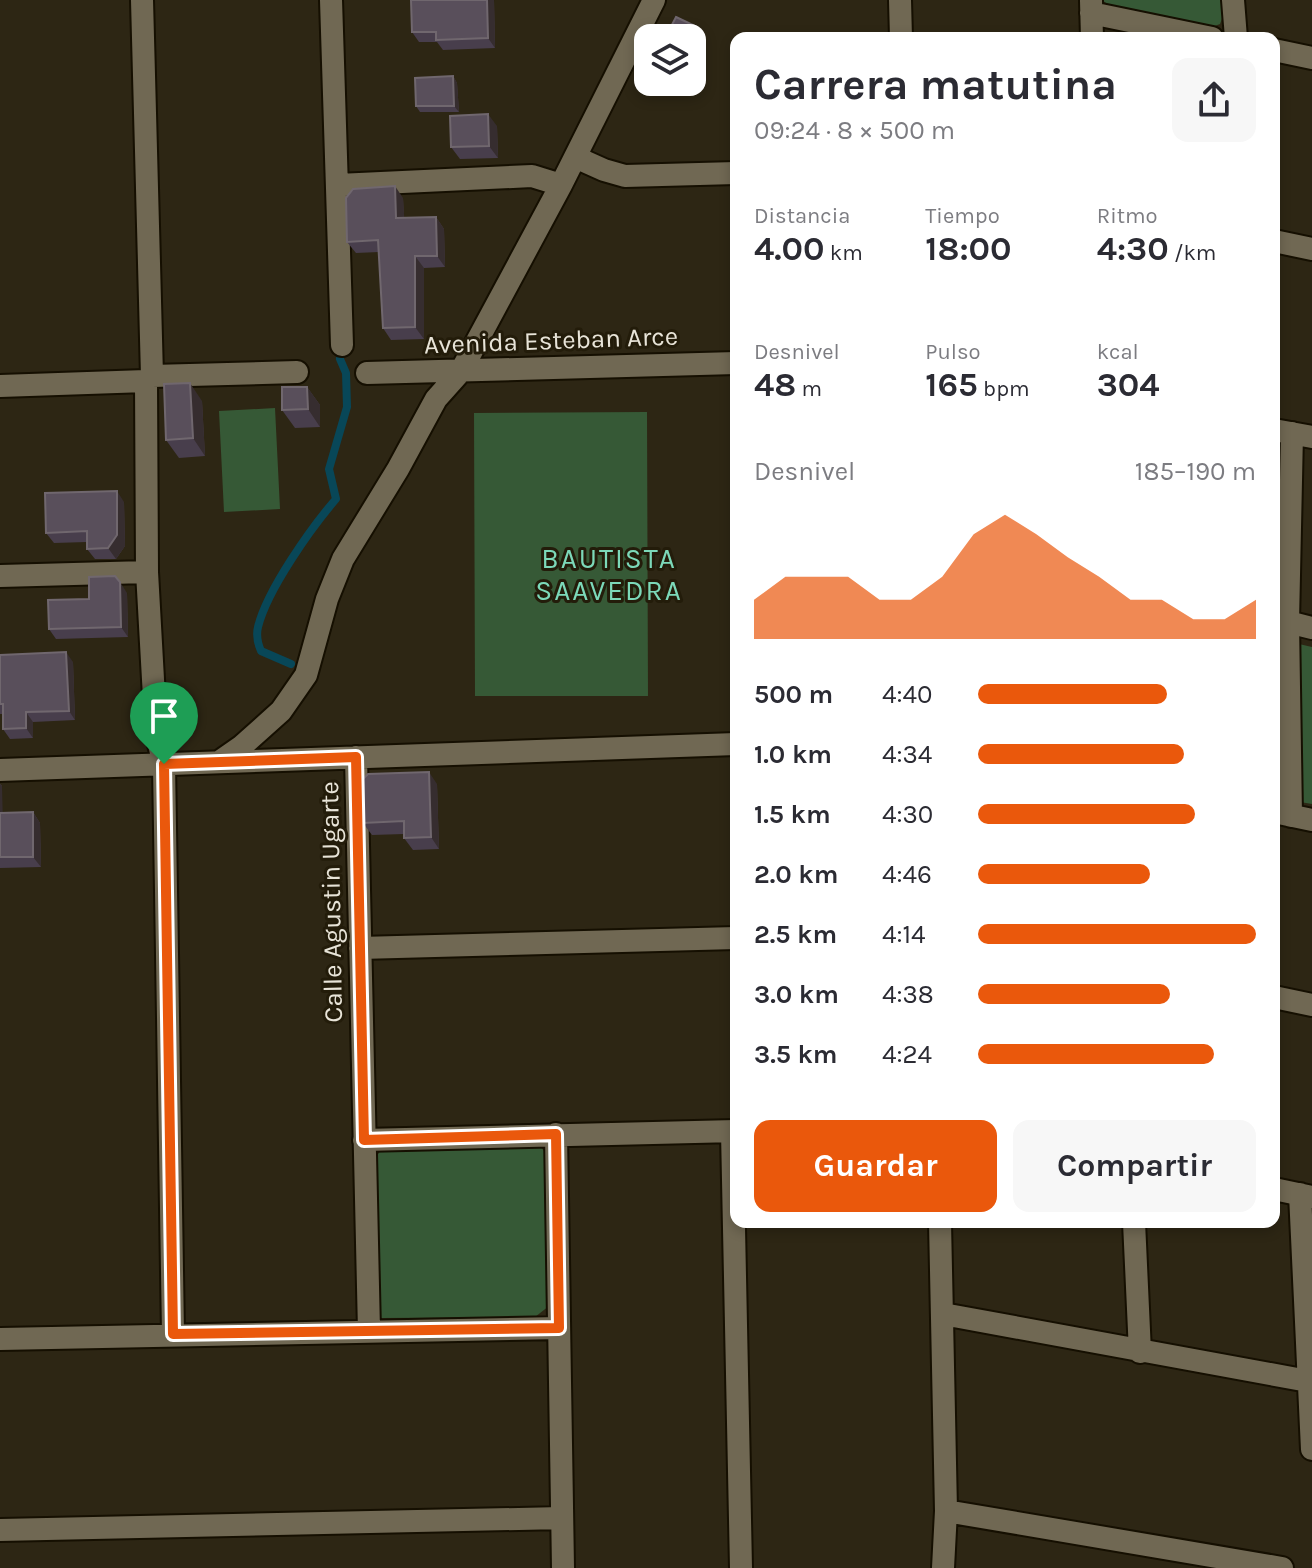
<!DOCTYPE html>
<html lang="es">
<meta charset="utf-8">
<style>
body{margin:0;font-family:Karla,sans-serif;background:#f7f7f7;color:#2b2b33;height:100vh;display:flex;flex-direction:column;font-size:30px;white-space:nowrap}
*{box-sizing:border-box;margin:0}
p{font-size:26px;color:#7c7c81}
.icon{flex:none;width:44px;height:44px;fill:none;stroke:currentColor;stroke-width:2;stroke-linecap:round;stroke-linejoin:round}
.map{position:relative;flex:1;overflow:hidden}
.panel{position:absolute;left:730px;top:32px;width:550px;height:1196px;display:flex;flex-direction:column;background:#fff;border-radius:16px;box-shadow:0 4px 12px #0003}
.panel>*{flex:none}
.buttons{position:absolute;left:634px;top:24px;display:grid;gap:16px}
.buttons a{display:grid;place-items:center;width:72px;height:72px;border-radius:16px;background:#fff;box-shadow:0 4px 12px #0003;font-size:40px}
.pin{position:absolute;display:grid;place-items:center;width:68px;height:68px;color:#fff;margin:-82px -34px;border-radius:50% 50% 50% 0;rotate:-45deg;box-shadow:0 0 8px #0007}
.pin .icon{rotate:45deg}
.round{display:grid;place-items:center;flex:none;width:84px;height:84px;border-radius:16px;background:#f7f7f7}
.headline{display:flex;align-items:center;justify-content:space-between;height:136px;padding:0 24px}
h1{font-size:44px;font-weight:700;line-height:60px}
.metrics{display:grid;grid-template-columns:repeat(3,1fr);gap:12px;height:136px;padding:8px 24px}
.metrics div{display:grid;align-content:center}
.metrics b{font-size:34px;font-weight:700}
.metrics small{font-size:22px;font-weight:400}
.metrics p{font-size:22px}
.chart{height:224px;padding:16px 24px}
.chart p{display:flex;justify-content:space-between}
.chart svg{width:100%;height:144px;margin-top:8px;fill:#ea580c;opacity:.7}
.button{display:flex;gap:16px;margin-top:auto;padding:16px 24px}
.button a{flex:1;height:92px;border-radius:16px;background:#ea580c;color:#fff;font-size:32px;font-weight:700;line-height:92px;text-align:center}
.button a+a{background:#f7f7f7;color:#2b2b33}
ul{padding:0 24px;list-style:none;font-size:26px}
li{display:grid;grid-template-columns:128px 96px 1fr;align-items:center;height:60px}
li i{height:20px;border-radius:10px;background:#ea580c}
.map>svg:first-child{display:block}
</style>
<div class="map">
<svg width="1312" height="1568" viewBox="0 0 1312 1568">
<rect width="100%" height="100%" fill="#2d2614"/>
<path fill="#365936" d="M 1102,0 L 1222,0 L 1223,16 L 1220,24 L 1212,27 L 1110,6 Z
M 275,408 L 280,509 L 224,512 L 219,411 Z
M 647,412 L 648,696 L 475,696 L 474,413 Z
M 1299,644 L 1312,647 L 1312,804 L 1300,802 Z
M 538,1144 L 545,1152 L 549,1306 L 535,1317 L 380,1318 L 374,1160 L 381,1150 Z"/>
<g fill="none" stroke-linecap="round" stroke-linejoin="round">
<path stroke="#084758" stroke-width="8" d="M 291,664 L 261,651 C 258,644 256,635 258,627 C 267,590 311,528 336,499 L 329,469 L 347,407 L 346,373 L 340,359"/>
<defs>
<path id="minor" d="M 142,0 L 152,376 L 146,381 L 147,572 L 156,733 L 164,764 L 173,1334
M 331,0 L 342,345
M 900,0 L 901,38
M 1233,0 L 1236,38
M 1091,1 L 1092,38
M 1091,13 L 1212,38
M 1274,50 L 1312,58
M 575,157 L 604,170 L 625,176 L 736,173
M 338,185 L 532,176 L 561,185
M 1274,241 L 1312,249
M 367,373 L 736,363
M 152,376 L 297,372
M 0,386 L 146,381
M 1274,430 L 1312,437
M 0,576 L 147,572
M 1288,622 L 1312,628
M 356,757 L 369,1331
M 219,762 L 242,746 L 281,711 L 306,675 L 327,599 L 343,559 L 398,469 L 436,399 L 461,371 L 561,185 L 654,0
M 0,770 L 736,744
M 1274,812 L 1312,820
M 1291,816 L 1288,622 L 1292,433
M 360,948 L 736,938
M 1274,997 L 1312,1005
M 732,1131 L 741,1568
M 556,1134 L 563,1568
M 364,1140 L 736,1131
M 1274,1189 L 1312,1197
M 1300,1194 L 1312,1449
M 940,1222 L 946,1511 L 943,1568
M 1134,1222 L 1140,1352
M 943,1314 L 1308,1381
M 0,1339 L 559,1328
M 946,1511 L 1282,1568
M 0,1530 L 562,1518"/>
</defs>
<use href="#minor" stroke="#150f01" stroke-width="26"/>
<use href="#minor" stroke="#706853" stroke-width="22"/>
</g>
<path fill="#483e4c" d="M 411,0 L 494,0 L 495,48 L 443,50 L 437,42 L 419,42 L 412,32 Z
M 692,38 L 705,39 L 706,74 L 692,74 Z
M 453,76 L 457,83 L 459,112 L 420,112 L 416,106 Z
M 497,126 L 498,158 L 460,159 L 451,147 Z
M 403,198 L 404,218 L 436,217 L 444,229 L 445,267 L 424,268 L 424,339 L 391,340 L 383,328 L 379,252 L 356,253 L 347,242 Z
M 307,387 L 320,405 L 320,427 L 295,428 L 282,410 Z
M 202,401 L 205,456 L 179,458 L 166,440 Z
M 124,502 L 125,546 L 116,559 L 95,559 L 87,549 L 87,542 L 54,543 L 46,533 Z
M 127,593 L 128,637 L 56,639 L 49,629 L 89,599 Z
M 0,655 L 73,662 L 75,720 L 33,722 L 33,738 L 10,739 L 3,729 L 3,714 L 0,714 Z
M 0,784 L 2,786 L 2,813 L 33,812 L 40,823 L 41,867 L 0,868 Z
M 437,784 L 439,849 L 413,850 L 404,838 L 404,834 L 372,835 L 363,823 Z"/>
<path fill="#362d2f" d="M 487,0 L 494,0 L 495,48 L 488,38 Z
M 697,27 L 705,39 L 706,74 L 698,62 Z
M 453,76 L 457,83 L 459,112 L 454,106 Z
M 488,114 L 497,126 L 498,158 L 489,146 Z
M 395,186 L 403,198 L 405,229 L 396,218 Z
M 436,217 L 444,229 L 445,267 L 437,256 Z
M 415,256 L 424,268 L 424,339 L 415,327 Z
M 190,383 L 202,401 L 205,456 L 193,438 Z
M 307,387 L 320,405 L 320,427 L 308,409 Z
M 117,491 L 124,502 L 125,546 L 116,559 L 108,548 Z
M 120,582 L 127,593 L 128,637 L 121,627 Z
M 66,652 L 73,662 L 75,720 L 69,711 Z
M 26,712 L 33,722 L 33,738 L 26,728 Z
M 429,772 L 437,784 L 439,849 L 431,837 Z
M 0,784 L 2,786 L 3,824 L 0,820 Z
M 33,812 L 40,823 L 41,867 L 33,857 Z"/>
<path fill="#594f5b" stroke="#70676e" stroke-width="2" d="M 411,0 L 487,0 L 488,38 L 436,40 L 436,32 L 412,32 Z
M 676,17 L 697,27 L 698,62 L 692,62 L 692,38 L 665,38 Z
M 453,76 L 454,106 L 416,106 L 415,78 Z
M 488,114 L 489,146 L 451,147 L 450,116 Z
M 395,186 L 396,218 L 436,217 L 437,256 L 415,256 L 415,327 L 383,328 L 378,240 L 347,242 L 346,198 L 353,189 Z
M 190,383 L 193,438 L 166,440 L 164,384 Z
M 282,387 L 307,387 L 308,409 L 282,410 Z
M 117,491 L 117,535 L 108,548 L 87,549 L 87,531 L 46,533 L 45,493 Z
M 115,576 L 120,582 L 121,627 L 49,629 L 48,600 L 89,599 L 89,577 Z
M 66,652 L 69,711 L 26,712 L 26,728 L 3,729 L 3,704 L 0,704 L 0,655 Z
M 429,772 L 431,837 L 404,838 L 404,821 L 363,823 L 362,780 L 368,774 Z
M 33,812 L 33,857 L 0,857 L 0,813 Z"/>
<g fill="none" stroke-linecap="round" stroke-linejoin="round">
<defs>
<path id="route" d="M 356,757 L 364,1140 L 556,1134 L 559,1328 L 173,1334 L 164,764 Z"/>
</defs>
<use href="#route" stroke="#fff" stroke-width="16"/>
<use href="#route" stroke="#ea580c" stroke-width="10"/>
</g>
<g text-anchor="middle" stroke-width="6" stroke-linejoin="round" paint-order="stroke">
<g font-size="26" fill="#e8e4d8" stroke="#231c0a">
<text transform="translate(551 340) rotate(-2)" y="9">Avenida Esteban Arce</text>
<text transform="translate(331 902) rotate(-91)" y="9">Calle Agustin Ugarte</text>
</g>
<g font-size="28" letter-spacing="2" fill="#7cd9b9" stroke="#231c0a">
<text x="609" y="568">BAUTISTA<tspan x="609" dy="32">SAAVEDRA</tspan></text>
</g>
</g>
</svg>
<div class="buttons">
<a><svg class="icon" aria-label="layers" viewBox="0 0 24 24"><path d="M12 4l9 5-9 5-9-5zM3 14l9 5 9-5"/></svg></a>
</div>
<div class="pin" style="left:164px;top:764px;background:#1e9e55"><svg class="icon" aria-label="arrive" viewBox="0 0 24 24"><path d="M6 21V4h12l-3 4 3 4H6"/></svg></div>
<section class="panel">
<div class="headline"><div><h1>Carrera matutina</h1><p>09:24 · 8 × 500 m</p></div><a class="round"><svg class="icon" aria-label="share" viewBox="0 0 24 24"><path d="M12 15V3M7 8l5-5 5 5M5 13v7h14v-7"/></svg></a></div>
<div class="metrics">
<div><p>Distancia</p><b>4.00<small> km</small></b></div>
<div><p>Tiempo</p><b>18:00</b></div>
<div><p>Ritmo</p><b>4:30<small> /km</small></b></div>
</div>
<div class="metrics">
<div><p>Desnivel</p><b>48<small> m</small></b></div>
<div><p>Pulso</p><b>165<small> bpm</small></b></div>
<div><p>kcal</p><b>304</b></div>
</div>
<div class="chart"><p><span>Desnivel</span>185–190 m</p>
<svg viewBox="0 0 160 44" preserveAspectRatio="none"><path d="M0 44V32L10 25L20 25L30 25L40 32L50 32L60 25L70 12L80 6L90 12L100 19L110 25L120 32L130 32L140 38L150 38L160 32V44z"/></svg>
</div>
<ul>
<li><b>500 m</b>4:40<i style="width:68%"></i></li>
<li><b>1.0 km</b>4:34<i style="width:74%"></i></li>
<li><b>1.5 km</b>4:30<i style="width:78%"></i></li>
<li><b>2.0 km</b>4:46<i style="width:62%"></i></li>
<li><b>2.5 km</b>4:14<i style="width:100%"></i></li>
<li><b>3.0 km</b>4:38<i style="width:69%"></i></li>
<li><b>3.5 km</b>4:24<i style="width:85%"></i></li>
</ul>
<div class="button"><a>Guardar</a><a>Compartir</a></div>
</section>
</div>
